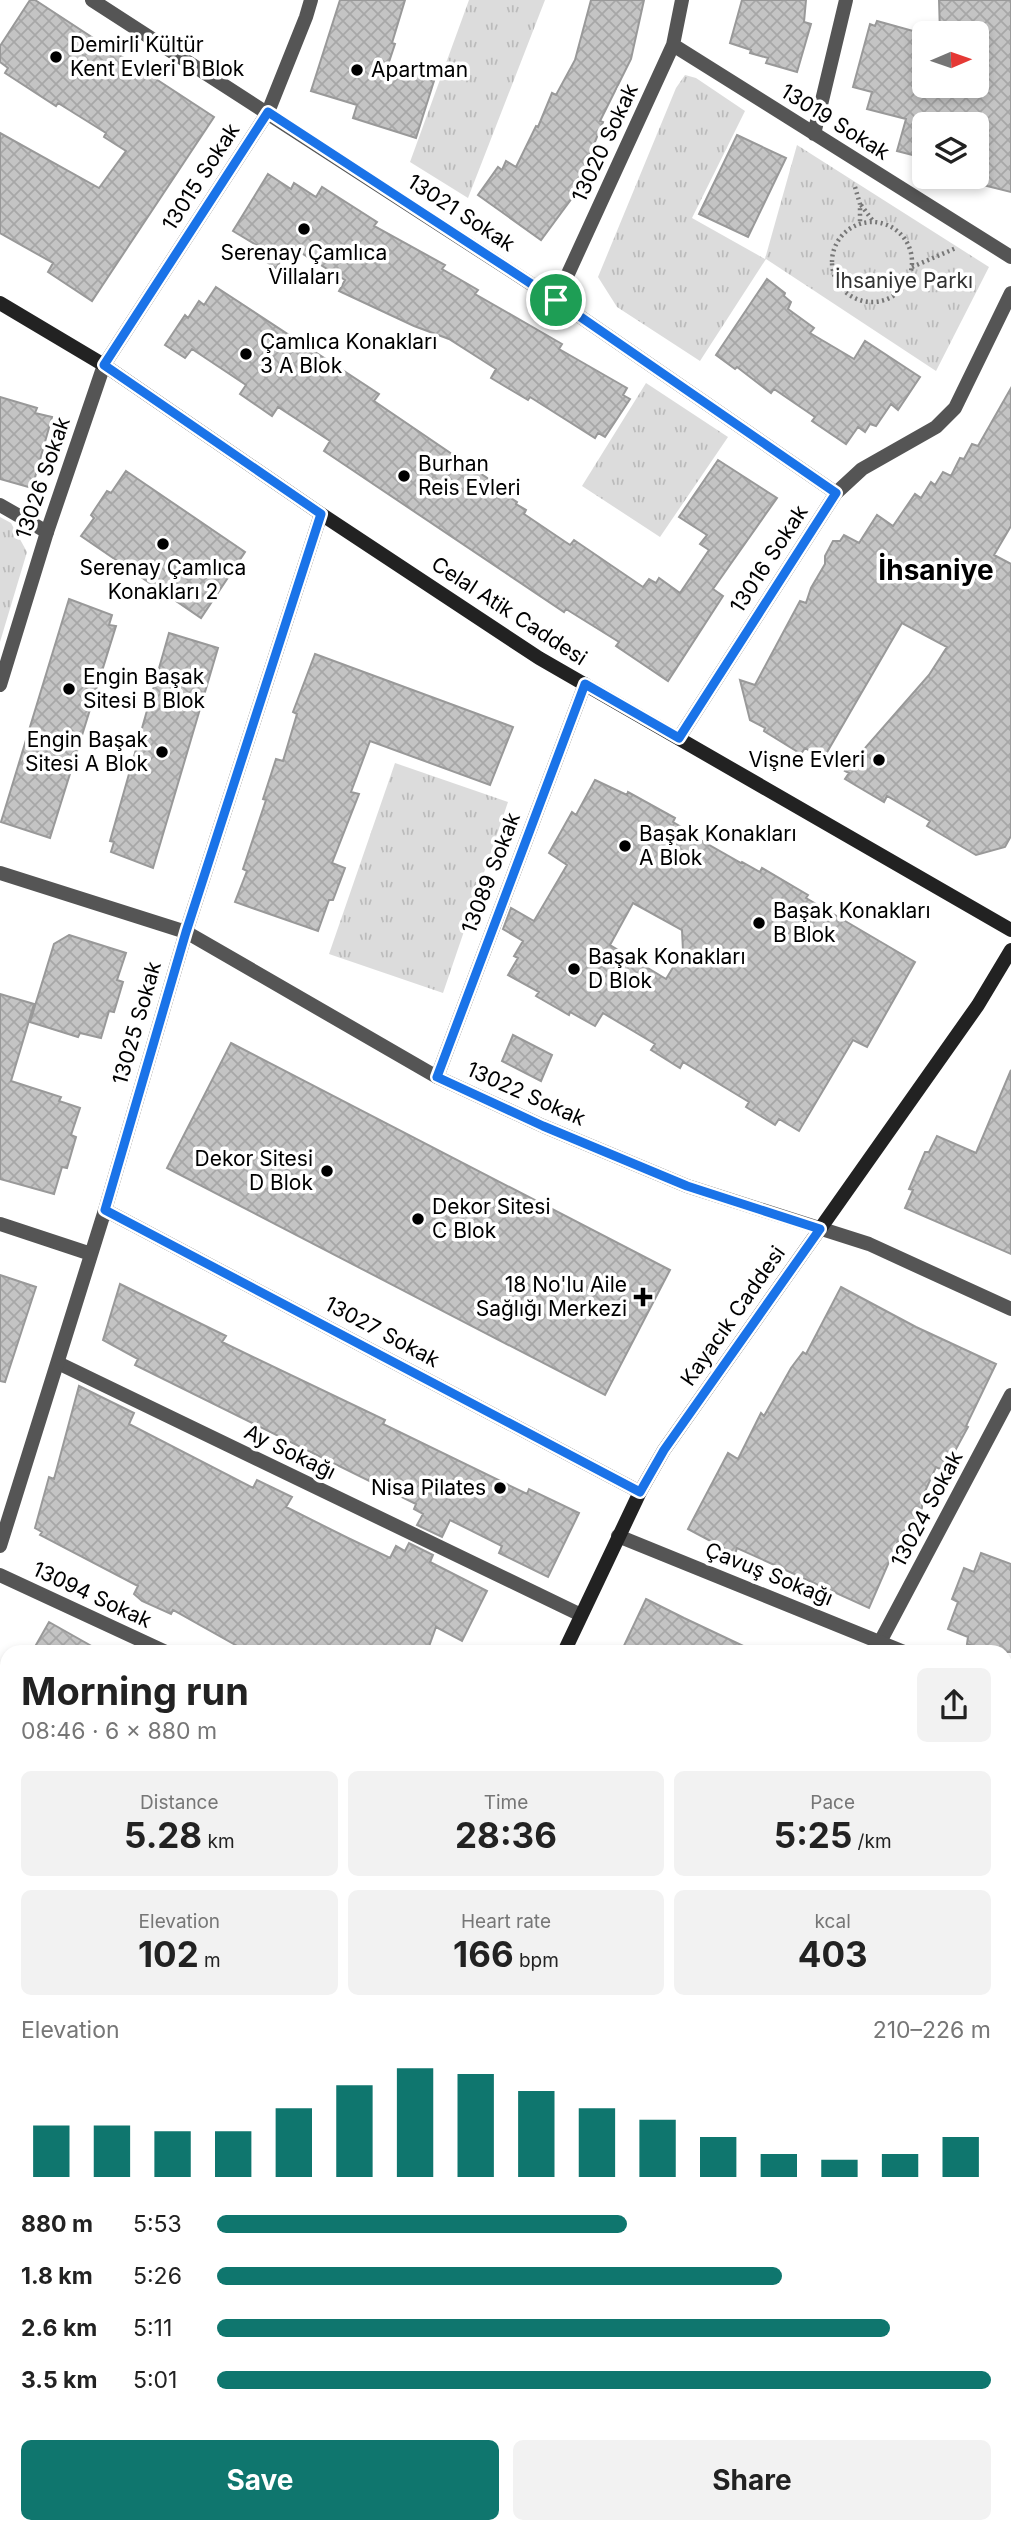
<!DOCTYPE html>
<meta charset="utf-8">
<style>
body{margin:0;font-family:Inter,sans-serif;background:#f2f2f2;color:#222;height:100vh;display:flex;flex-direction:column;font-size:26px;white-space:nowrap}
*{box-sizing:border-box;margin:0}
p{font-size:23px;color:#767676}
.icon{flex:none;width:38px;height:38px;fill:none;stroke:currentColor;stroke-width:2;stroke-linecap:round;stroke-linejoin:round}
.map{position:relative;flex:1;overflow:hidden}
.drawer{position:absolute;left:0px;top:1645px;width:1012px;height:889px;display:flex;flex-direction:column;background:#fff;border-radius:21px 21px 0 0;box-shadow:0 4px 10px #0003}
.drawer>*{flex:none}
.needle{width:46px;rotate:88deg}
.tools{position:absolute;left:912px;top:21px;display:grid;gap:14px}
.tools a{display:grid;place-items:center;width:77px;height:77px;border-radius:10px;background:#fff;box-shadow:0 4px 10px #0003;font-size:35px}
.pin{position:absolute;display:grid;place-items:center;width:60px;height:60px;color:#fff;margin:-30px;border:4px solid #fff;border-radius:50%;box-shadow:0 2px 7px #0007}
.round{display:grid;place-items:center;flex:none;width:74px;height:74px;border-radius:10px;background:#f2f2f2}
.summary{display:flex;align-items:center;justify-content:space-between;height:119px;padding:0 21px}
h1{font-size:38px;font-weight:700;line-height:52px}
.figures{display:grid;grid-template-columns:repeat(3,1fr);gap:10px;height:119px;padding:7px 21px}
.figures div{display:grid;align-content:center;border-radius:10px;background:#f2f2f2;text-align:center}
.figures b{font-size:35px;font-weight:700}
.figures small{font-size:19px;font-weight:400}
.figures p{font-size:19px}
.chart{height:196px;padding:14px 21px}
.chart p{display:flex;justify-content:space-between}
.chart svg{width:100%;height:126px;margin-top:7px;stroke:#0f766e;stroke-width:6}
.button{display:flex;gap:14px;margin-top:auto;padding:14px 21px}
.button a{flex:1;height:80px;border-radius:10px;background:#0f766e;color:#fff;font-size:28px;font-weight:700;line-height:80px;text-align:center}
.button a+a{background:#f2f2f2;color:#222}
ul{padding:0 21px;list-style:none;font-size:23px}
li{display:grid;grid-template-columns:112px 84px 1fr;align-items:center;height:52px}
li i{height:18px;border-radius:9px;background:#0f766e}
.map>svg:first-child{display:block}
</style>
<div class="map">
<svg width="1011" height="2534" viewBox="0 0 1011 2534">
<defs>
<pattern id="grass-tufts" width="24" height="20" patternUnits="userSpaceOnUse" patternTransform="scale(1.75)"><rect width="24" height="20" fill="#dcdcdc"/><path d="M3 7l-1-3M5 7V3M7 7l1-3M15 17l-1-3M17 17v-4M19 17l1-3" fill="none" stroke="#bbb"/></pattern>
<pattern id="water-waves" width="16" height="10" patternUnits="userSpaceOnUse" patternTransform="scale(1.75)"><rect width="16" height="10" fill="#a3a3a3"/><path d="M0 5q4-4 8 0t8 0" fill="none" stroke="#8b8b8b"/></pattern>
<pattern id="building-cross-hatch" width="8" height="8" patternUnits="userSpaceOnUse" patternTransform="scale(1.75)"><rect width="8" height="8" fill="#c4c4c4"/><path d="M0 0l8 8M0 8l8-8" fill="none" stroke="#a7a7a7"/></pattern>
</defs>
<rect width="100%" height="100%" fill="#fff"/>
<path fill="url(#grass-tufts)" d="M 469,0 L 545,0 L 468,198 L 410,162 Z
M 685,75 L 696,78 L 745,111 L 692,218 L 765,259 L 797,145 L 989,267 L 936,371 L 766,259 L 700,361 L 617,307 L 598,277 L 676,88 Z
M 646,383 L 728,437 L 660,537 L 582,486 Z
M 0,517 L 11,523 L 27,552 L 0,642 Z
M 395,763 L 508,802 L 443,993 L 329,954 Z
M 1011,2160 L 1011,2338 L 1004,2335 L 1004,2173 Z"/>
<path fill="url(#water-waves)" d="M 1005,1875 L 1011,1878 L 1011,1934 L 1005,1932 Z"/>
<path fill="url(#building-cross-hatch)" stroke="#999" stroke-width="2" fill-rule="evenodd" d="M 30,0 L 35,0 L 214,117 L 92,301 L 48,272 L 53,263 L 0,233 L 0,133 L 99,188 L 126,151 L 104,137 L 106,133 L 58,103 L 56,106 L 5,73 L 8,68 L 0,62 L 0,46 Z
M 340,0 L 405,0 L 392,43 L 395,44 L 388,65 L 434,81 L 416,138 L 353,118 L 357,105 L 311,91 Z
M 591,0 L 644,0 L 631,59 L 600,121 L 603,122 L 590,154 L 592,156 L 575,194 L 541,240 L 478,195 L 498,167 L 502,170 L 506,161 L 516,167 L 536,126 L 538,127 L 552,93 L 556,95 L 575,60 Z
M 742,0 L 806,0 L 804,22 L 811,24 L 797,72 L 766,63 L 768,58 L 750,53 L 751,50 L 730,43 Z
M 939,0 L 1011,0 L 1011,192 L 971,182 L 972,177 L 976,177 L 976,124 L 931,124 L 924,115 L 924,158 L 897,151 L 906,119 L 867,109 L 872,92 L 853,87 L 870,24 L 875,26 L 877,21 L 924,34 L 924,86 L 976,86 L 976,33 L 940,33 Z
M 737,135 L 786,158 L 748,237 L 699,214 Z
M 268,174 L 291,189 L 294,183 L 316,197 L 322,187 L 377,222 L 374,226 L 445,265 L 442,269 L 478,290 L 475,294 L 562,344 L 559,349 L 627,388 L 623,395 L 630,399 L 605,437 L 598,433 L 595,438 L 530,397 L 528,400 L 491,378 L 496,369 L 449,339 L 414,326 L 339,291 L 345,280 L 290,246 L 276,268 L 253,253 L 258,246 L 233,231 Z
M 767,279 L 785,293 L 784,296 L 791,302 L 788,309 L 814,328 L 810,333 L 854,359 L 865,341 L 920,377 L 898,410 L 891,404 L 876,426 L 870,424 L 865,432 L 858,427 L 846,444 L 812,421 L 815,417 L 774,389 L 771,393 L 737,367 L 735,369 L 716,355 Z
M 216,287 L 379,394 L 374,401 L 490,480 L 487,483 L 517,502 L 516,504 L 526,510 L 524,514 L 570,545 L 574,540 L 643,587 L 649,579 L 656,583 L 659,578 L 680,593 L 709,550 L 700,544 L 707,535 L 679,517 L 718,460 L 777,498 L 713,589 L 723,596 L 668,681 L 616,646 L 619,642 L 566,609 L 564,612 L 324,451 L 330,441 L 278,407 L 272,416 L 240,394 L 246,385 L 192,349 L 185,358 L 165,345 L 185,315 L 188,318 L 199,301 L 204,305 Z
M 1011,388 L 1011,526 L 994,555 L 1011,564 L 1011,836 L 1005,847 L 976,855 L 927,826 L 930,821 L 887,796 L 884,802 L 845,779 L 849,773 L 845,771 L 929,675 L 947,647 L 902,623 L 823,759 L 805,748 L 801,754 L 764,731 L 765,728 L 750,720 L 740,680 L 755,685 L 800,601 L 806,603 L 811,588 L 825,564 L 825,556 L 833,541 L 840,541 L 844,535 L 859,543 L 877,515 L 893,526 L 915,494 L 921,498 L 931,482 L 935,485 L 943,472 L 951,476 L 960,458 L 964,459 L 972,444 L 978,446 Z
M 0,397 L 37,408 L 35,413 L 52,417 L 32,488 L 0,479 Z
M 126,471 L 245,552 L 201,618 L 81,536 L 94,518 L 91,515 L 107,491 L 111,493 Z
M 69,599 L 112,615 L 109,625 L 116,626 L 50,838 L 1,822 Z
M 169,633 L 218,648 L 153,868 L 111,852 L 114,842 L 110,841 Z
M 315,654 L 513,727 L 490,785 L 370,741 L 351,792 L 359,794 L 332,863 L 345,868 L 333,900 L 329,900 L 318,931 L 235,902 L 247,871 L 243,869 L 266,800 L 263,799 L 276,759 L 283,761 L 297,714 L 293,712 Z
M 595,780 L 627,795 L 628,792 L 675,818 L 673,822 L 691,833 L 690,834 L 741,863 L 742,862 L 760,872 L 762,868 L 808,895 L 806,898 L 915,962 L 867,1047 L 853,1040 L 799,1131 L 779,1119 L 775,1125 L 746,1107 L 749,1102 L 683,1062 L 680,1068 L 651,1050 L 655,1044 L 603,1013 L 595,1026 L 570,1012 L 569,1015 L 536,996 L 539,992 L 508,975 L 518,958 L 514,956 L 523,941 L 503,929 L 511,908 L 534,921 L 567,865 L 549,853 L 572,812 L 576,815 ZM 633,903 L 682,930 L 683,951 L 666,979 L 610,945 Z
M 69,935 L 126,953 L 117,980 L 123,982 L 114,1012 L 109,1011 L 101,1038 L 80,1033 L 78,1037 L 30,1022 L 54,944 Z
M 0,994 L 34,1004 L 11,1081 L 61,1097 L 59,1101 L 80,1108 L 71,1135 L 76,1137 L 67,1168 L 62,1167 L 54,1194 L 0,1179 Z
M 513,1035 L 552,1055 L 541,1081 L 502,1061 Z
M 231,1043 L 670,1270 L 605,1395 L 167,1168 Z
M 1011,1070 L 1011,1254 L 905,1208 L 913,1190 L 909,1189 L 925,1152 L 929,1152 L 937,1136 L 976,1153 Z
M 0,1275 L 36,1287 L 5,1382 L 0,1381 Z
M 120,1284 L 226,1336 L 222,1342 L 385,1420 L 383,1424 L 527,1494 L 529,1489 L 579,1513 L 548,1577 L 499,1553 L 502,1546 L 450,1520 L 442,1537 L 417,1525 L 423,1514 L 414,1509 L 416,1504 L 135,1365 L 138,1359 L 103,1340 Z
M 841,1287 L 916,1327 L 996,1364 L 966,1426 L 968,1427 L 944,1471 L 936,1467 L 922,1498 L 922,1508 L 914,1523 L 902,1532 L 869,1608 L 737,1548 L 735,1554 L 688,1529 L 728,1453 L 738,1459 L 761,1413 L 764,1416 L 791,1368 L 803,1352 L 806,1354 Z
M 79,1386 L 134,1413 L 129,1424 L 253,1488 L 257,1480 L 292,1497 L 286,1507 L 348,1538 L 390,1558 L 396,1546 L 405,1551 L 409,1543 L 433,1555 L 430,1562 L 487,1591 L 462,1641 L 436,1627 L 427,1652 L 248,1652 L 173,1610 L 171,1614 L 142,1601 L 134,1594 L 138,1586 L 40,1535 L 42,1532 L 35,1528 L 49,1477 L 54,1479 Z
M 981,1553 L 1011,1564 L 1011,1652 L 989,1652 L 967,1644 L 968,1637 L 948,1629 L 958,1602 L 952,1599 L 964,1568 L 974,1572 Z
M 646,1599 L 684,1618 L 756,1652 L 621,1652 Z
M 49,1622 L 102,1652 L 32,1652 Z"/>
<g fill="none" stroke-linecap="round" stroke-linejoin="round">
<path stroke="#777" stroke-width="4.5" stroke-dasharray="2 3.5" stroke-linecap="butt" d="M 855,187 L 860,204 L 860,223
M 861,205 L 873,221
M832 262a40 40 0 1 1 80 0a40 40 0 1 1-80 0Z
M 912,267 L 956,248"/>
<path stroke="#555" stroke-width="14" d="M 673,45 L 1011,257
M 814,134 L 846,0
M 556,300 L 673,45 L 682,0
M 0,505 L 47,532
M 437,1077 L 585,684
M 58,1363 L 581,1615
M 880,1642 L 1011,1395
M 0,1710 L 7,1714
M 0,2259 L 7,2263
M 0,2292 L 7,2278
M 0,2355 L 7,2359
M 377,2534 L 379,2527"/>
<path stroke="#555" stroke-width="14" d="M 92,0 L 556,300 L 836,493
M 0,685 L 47,532 L 104,365 L 268,112 L 306,17 L 311,0
M 679,738 L 836,493 L 862,469 L 936,427 L 955,408 L 1011,293
M 0,873 L 186,932 L 437,1077 L 543,1126 L 687,1186 L 869,1244 L 1011,1309
M 105,1210 L 640,1492
M 0,1224 L 91,1254
M 618,1536 L 904,1652
M 0,1546 L 105,1210 L 186,932 L 321,514
M 0,1575 L 166,1652
M 1004,1696 L 1011,1699
M 0,2066 L 7,2070
M 1004,2096 L 1011,2099
M 1004,2345 L 1011,2348
M 836,2527 L 850,2534
M 815,2534 L 818,2527"/>
<path stroke="#222" stroke-width="14" d="M 0,303 L 104,365 L 321,514 L 539,658 L 1011,930
M 564,1652 L 640,1492 L 664,1450 L 978,1005 L 1011,950
M 159,2534 L 162,2527"/>
</g>
<g fill="none" stroke-linecap="round" stroke-linejoin="round">
<defs>
<path id="route" d="M 268,112 L 556,300 L 836,493 L 679,738 L 585,684 L 437,1077 L 543,1126 L 687,1186 L 820,1229 L 664,1450 L 640,1492 L 105,1210 L 186,932 L 321,514 L 104,365 Z"/>
</defs>
<use href="#route" stroke="#fff" stroke-width="14"/>
<use href="#route" stroke="#1a73e8" stroke-width="9"/>
</g>
<g fill="#000" stroke="#fff" stroke-width="2.5">
<circle cx="56" cy="57" r="7"/>
<circle cx="357" cy="70" r="7"/>
<circle cx="304" cy="229" r="7"/>
<circle cx="246" cy="354" r="7"/>
<circle cx="404" cy="476" r="7"/>
<circle cx="163" cy="544" r="7"/>
<circle cx="69" cy="689" r="7"/>
<circle cx="162" cy="752" r="7"/>
<circle cx="879" cy="760" r="7"/>
<circle cx="625" cy="846" r="7"/>
<circle cx="759" cy="923" r="7"/>
<circle cx="574" cy="969" r="7"/>
<circle cx="327" cy="1171" r="7"/>
<circle cx="418" cy="1219" r="7"/>
<path d="M639.5 1286.5h7v7h7v7h-7v7h-7v-7h-7v-7h7z"/>
<circle cx="500" cy="1488" r="7"/>
</g>
<g text-anchor="middle" stroke-width="7" stroke-linejoin="round" paint-order="stroke">
<g font-size="21" fill="#000" stroke="#fff" text-anchor="start">
<text x="70" y="52">Demirli Kültür<tspan x="70" dy="24">Kent Evleri B Blok</tspan></text>
<text x="371" y="77">Apartman</text>
<text x="304" y="260" text-anchor="middle">Serenay Çamlıca<tspan x="304" dy="24">Villaları</tspan></text>
<text x="260" y="349">Çamlıca Konakları<tspan x="260" dy="24">3 A Blok</tspan></text>
<text x="418" y="471">Burhan<tspan x="418" dy="24">Reis Evleri</tspan></text>
<text x="163" y="575" text-anchor="middle">Serenay Çamlıca<tspan x="163" dy="24">Konakları 2</tspan></text>
<text x="83" y="684">Engin Başak<tspan x="83" dy="24">Sitesi B Blok</tspan></text>
<text x="148" y="747" text-anchor="end">Engin Başak<tspan x="148" dy="24">Sitesi A Blok</tspan></text>
<text x="865" y="767" text-anchor="end">Vişne Evleri</text>
<text x="639" y="841">Başak Konakları<tspan x="639" dy="24">A Blok</tspan></text>
<text x="773" y="918">Başak Konakları<tspan x="773" dy="24">B Blok</tspan></text>
<text x="588" y="964">Başak Konakları<tspan x="588" dy="24">D Blok</tspan></text>
<text x="313" y="1166" text-anchor="end">Dekor Sitesi<tspan x="313" dy="24">D Blok</tspan></text>
<text x="432" y="1214">Dekor Sitesi<tspan x="432" dy="24">C Blok</tspan></text>
<text x="627" y="1292" text-anchor="end">18 No'lu Aile<tspan x="627" dy="24">Sağlığı Merkezi</tspan></text>
<text x="486" y="1495" text-anchor="end">Nisa Pilates</text>
</g>
<g font-size="21" fill="#000" stroke="#fff">
<text transform="translate(835 122) rotate(32)" y="7">13019 Sokak</text>
<text transform="translate(605 143) rotate(-65)" y="7">13020 Sokak</text>
<text transform="translate(201 177) rotate(-57)" y="7">13015 Sokak</text>
<text transform="translate(461 213) rotate(33)" y="7">13021 Sokak</text>
<text transform="translate(43 478) rotate(-71)" y="7">13026 Sokak</text>
<text transform="translate(769 559) rotate(-57)" y="7">13016 Sokak</text>
<text transform="translate(509 611) rotate(33)" y="7">Celal Atik Caddesi</text>
<text transform="translate(491 873) rotate(-69)" y="7">13089 Sokak</text>
<text transform="translate(137 1023) rotate(-74)" y="7">13025 Sokak</text>
<text transform="translate(526 1094) rotate(24)" y="7">13022 Sokak</text>
<text transform="translate(733 1316) rotate(-55)" y="7">Kayacık Caddesi</text>
<text transform="translate(382 1332) rotate(28)" y="7">13027 Sokak</text>
<text transform="translate(290 1452) rotate(26)" y="7">Ay Sokağı</text>
<text transform="translate(927 1509) rotate(-62)" y="7">13024 Sokak</text>
<text transform="translate(769 1574) rotate(22)" y="7">Çavuş Sokağı</text>
<text transform="translate(92 1595) rotate(25)" y="7">13094 Sokak</text>
</g>
<g font-size="21" fill="#333" stroke="#fff">
<text x="904" y="288">İhsaniye Parkı</text>
</g>
<g font-size="28" font-weight="bold" fill="#000" stroke="#fff">
<text x="936" y="580">İhsaniye</text>
</g>
</g>
</svg>
<div class="tools">
<a><svg class="needle" viewBox="-14 -14 28 28"><path d="M0-13l5 13h-10z" fill="#e53935"/><path d="M0 13l5-13h-10z" fill="#767676"/></svg></a>
<a><svg class="icon" aria-label="layers" viewBox="0 0 24 24"><path d="M12 4l9 5-9 5-9-5zM3 14l9 5 9-5"/></svg></a>
</div>
<div class="pin" style="left:556px;top:300px;background:#1e9e55"><svg class="icon" aria-label="arrive" viewBox="0 0 24 24"><path d="M6 21V4h12l-3 4 3 4H6"/></svg></div>
<section class="drawer">
<div class="summary"><div><h1>Morning run</h1><p>08:46 · 6 × 880 m</p></div><a class="round"><svg class="icon" aria-label="share" viewBox="0 0 24 24"><path d="M12 15V3M7 8l5-5 5 5M5 13v7h14v-7"/></svg></a></div>
<div class="figures">
<div><p>Distance</p><b>5.28<small> km</small></b></div>
<div><p>Time</p><b>28:36</b></div>
<div><p>Pace</p><b>5:25<small> /km</small></b></div>
</div>
<div class="figures">
<div><p>Elevation</p><b>102<small> m</small></b></div>
<div><p>Heart rate</p><b>166<small> bpm</small></b></div>
<div><p>kcal</p><b>403</b></div>
</div>
<div class="chart"><p><span>Elevation</span>210–226 m</p>
<svg viewBox="0 0 160 44" preserveAspectRatio="none"><path d="M5 44V26M15 44V26M25 44V28M35 44V28M45 44V20M55 44V12M65 44V6M75 44V8M85 44V14M95 44V20M105 44V24M115 44V30M125 44V36M135 44V38M145 44V36M155 44V30"/></svg>
</div>
<ul>
<li><b>880 m</b>5:53<i style="width:53%"></i></li>
<li><b>1.8 km</b>5:26<i style="width:73%"></i></li>
<li><b>2.6 km</b>5:11<i style="width:87%"></i></li>
<li><b>3.5 km</b>5:01<i style="width:100%"></i></li>
</ul>
<div class="button"><a>Save</a><a>Share</a></div>
</section>
</div>
